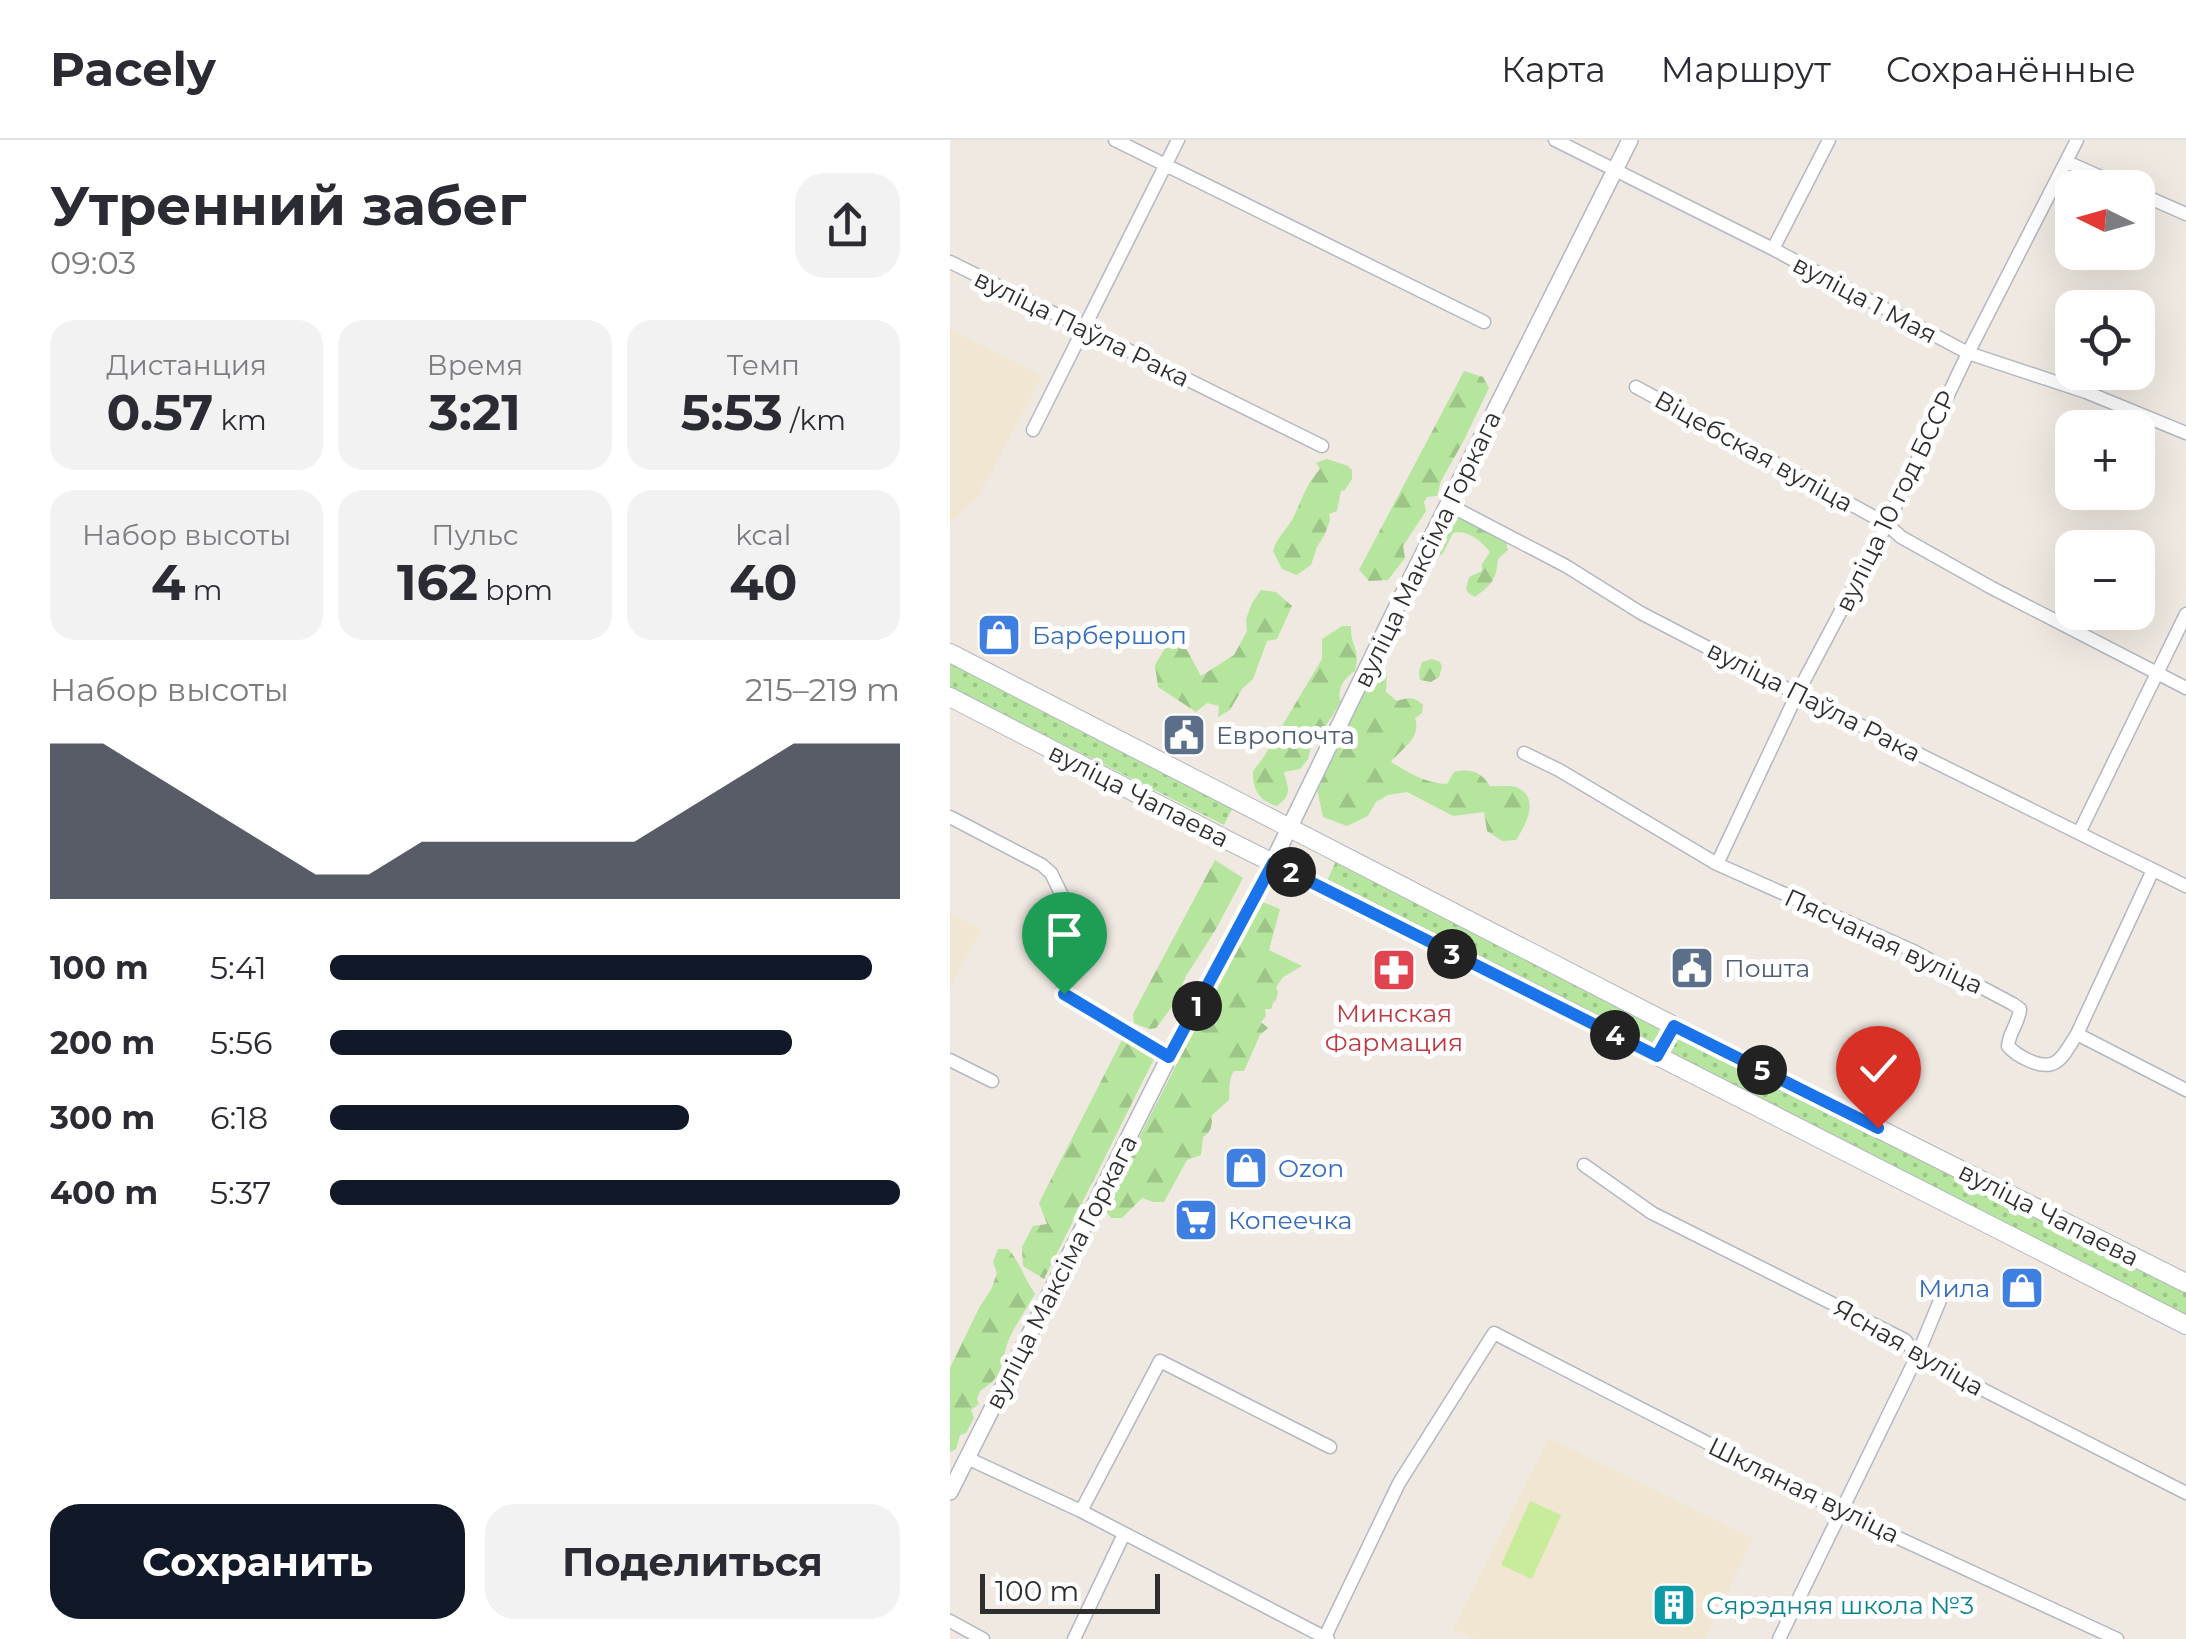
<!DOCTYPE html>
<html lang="ru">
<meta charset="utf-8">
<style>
body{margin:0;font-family:Montserrat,sans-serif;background:#f2f2f3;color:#2b2b33;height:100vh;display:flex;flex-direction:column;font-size:38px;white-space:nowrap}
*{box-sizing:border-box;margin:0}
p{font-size:32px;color:#7c7c81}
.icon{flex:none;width:55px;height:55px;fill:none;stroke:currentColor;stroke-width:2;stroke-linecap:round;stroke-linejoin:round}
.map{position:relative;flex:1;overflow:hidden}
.side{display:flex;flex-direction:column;background:#fff;width:950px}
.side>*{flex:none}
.needle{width:65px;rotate:275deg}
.buttons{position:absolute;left:1105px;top:30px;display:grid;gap:20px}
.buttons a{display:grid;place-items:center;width:100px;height:100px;border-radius:20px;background:#fff;box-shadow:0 10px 40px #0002;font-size:50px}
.scale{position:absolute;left:30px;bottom:25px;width:180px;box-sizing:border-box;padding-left:10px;border:5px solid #2e2e2e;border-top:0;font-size:28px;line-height:35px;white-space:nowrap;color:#2e2e2e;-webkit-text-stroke:8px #fff;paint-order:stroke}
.pin{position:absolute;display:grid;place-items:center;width:85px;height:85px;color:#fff;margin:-102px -42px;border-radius:50% 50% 50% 0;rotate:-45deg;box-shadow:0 0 10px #0007}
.pin .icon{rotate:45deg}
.km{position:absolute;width:50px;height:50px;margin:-25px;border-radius:50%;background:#222;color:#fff;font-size:28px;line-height:50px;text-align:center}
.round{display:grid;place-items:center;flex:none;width:105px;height:105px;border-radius:30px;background:#f2f2f3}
.overview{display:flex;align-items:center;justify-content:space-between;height:170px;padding:0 50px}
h1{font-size:55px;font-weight:700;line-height:75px}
.metrics{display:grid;grid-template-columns:repeat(3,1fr);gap:15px;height:170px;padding:10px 50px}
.metrics div{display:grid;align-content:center;border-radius:25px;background:#f2f2f3;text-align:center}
.metrics b{font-size:50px;font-weight:700}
.metrics small{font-size:28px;font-weight:400}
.metrics p{font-size:28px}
.chart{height:280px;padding:20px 50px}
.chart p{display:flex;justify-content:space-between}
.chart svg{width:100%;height:180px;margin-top:10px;fill:#111827;opacity:.7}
.action{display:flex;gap:20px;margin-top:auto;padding:20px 50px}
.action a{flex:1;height:115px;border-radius:30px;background:#111827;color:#fff;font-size:40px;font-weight:700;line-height:115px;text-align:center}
.action a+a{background:#f2f2f3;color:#2b2b33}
ul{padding:0 50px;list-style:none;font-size:32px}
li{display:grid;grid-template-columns:160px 120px 1fr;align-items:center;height:75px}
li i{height:25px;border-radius:12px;background:#111827}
header{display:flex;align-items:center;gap:60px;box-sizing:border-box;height:140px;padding:0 50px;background:#fff;border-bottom:2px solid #e1e1e2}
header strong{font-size:48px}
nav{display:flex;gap:55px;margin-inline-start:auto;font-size:35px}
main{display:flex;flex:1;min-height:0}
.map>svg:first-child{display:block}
</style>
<header>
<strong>Pacely</strong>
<nav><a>Карта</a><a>Маршрут</a><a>Сохранённые</a></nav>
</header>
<main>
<section class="side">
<div class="overview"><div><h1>Утренний забег</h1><p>09:03</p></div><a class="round"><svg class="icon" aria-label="share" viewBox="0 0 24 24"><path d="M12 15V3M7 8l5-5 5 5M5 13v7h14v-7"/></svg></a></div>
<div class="metrics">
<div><p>Дистанция</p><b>0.57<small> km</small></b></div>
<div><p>Время</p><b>3:21</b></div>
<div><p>Темп</p><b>5:53<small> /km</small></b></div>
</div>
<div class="metrics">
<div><p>Набор высоты</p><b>4<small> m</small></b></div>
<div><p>Пульс</p><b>162<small> bpm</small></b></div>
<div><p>kcal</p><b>40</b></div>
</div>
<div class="chart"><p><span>Набор высоты</span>215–219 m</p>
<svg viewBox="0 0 160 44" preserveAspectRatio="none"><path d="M0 44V6L10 6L20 14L30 22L40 30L50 38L60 38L70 30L80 30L90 30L100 30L110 30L120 22L130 14L140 6L150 6L160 6V44z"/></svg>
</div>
<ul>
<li><b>100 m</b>5:41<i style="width:95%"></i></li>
<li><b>200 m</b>5:56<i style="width:81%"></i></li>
<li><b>300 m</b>6:18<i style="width:63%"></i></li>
<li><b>400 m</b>5:37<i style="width:100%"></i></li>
</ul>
<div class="action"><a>Сохранить</a><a>Поделиться</a></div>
</section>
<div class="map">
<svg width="1236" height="1499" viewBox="0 0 1236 1499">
<defs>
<pattern id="grass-dots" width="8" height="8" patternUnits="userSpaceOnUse" patternTransform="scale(2.5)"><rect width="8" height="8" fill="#b6e59e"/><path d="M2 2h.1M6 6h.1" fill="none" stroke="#9dc588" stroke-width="1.8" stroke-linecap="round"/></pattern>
<pattern id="forest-firs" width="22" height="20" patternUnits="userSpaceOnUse" patternTransform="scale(2.5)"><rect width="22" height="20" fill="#b6e59e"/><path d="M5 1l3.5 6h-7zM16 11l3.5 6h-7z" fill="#9dc588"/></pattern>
</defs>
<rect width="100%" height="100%" fill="#efe9e1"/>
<path fill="#f0e6d1" d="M 0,189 L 92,236 L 29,355 L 0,383 Z
M 0,773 L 32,789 L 0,846 Z
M 599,1298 L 803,1398 L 755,1499 L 525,1499 L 503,1489 Z"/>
<path fill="url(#grass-dots)" d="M 0,518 L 285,663 L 274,685 L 0,547 Z
M 386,721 L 710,887 L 708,896 L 700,904 L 377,741 Z
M 729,896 L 1236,1146 L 1236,1176 L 1011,1060 L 805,959 L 722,915 L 721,907 Z"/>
<path fill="url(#forest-firs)" d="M 514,231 L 533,237 L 539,248 L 513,302 L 491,341 L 487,356 L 477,357 L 474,362 L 476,371 L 453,406 L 455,418 L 438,440 L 419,441 L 409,430 Z
M 377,319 L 398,326 L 402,330 L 402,339 L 395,350 L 391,351 L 387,371 L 379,374 L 380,380 L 375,394 L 367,407 L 361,425 L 347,435 L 332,429 L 323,411 C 327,396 339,388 345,374 C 352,359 358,341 370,329 L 366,323 Z
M 504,377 L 511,378 L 555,400 L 558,410 L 548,419 C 546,441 541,445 525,457 L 518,453 L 516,448 L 519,437 L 532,431 L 532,424 L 540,412 C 531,401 518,389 503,393 L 493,413 L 484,421 L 481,414 L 492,386 Z
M 311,450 L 326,452 L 342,466 L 327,499 L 317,501 L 303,539 L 292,549 L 280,570 L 268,577 L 269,566 L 257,563 L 246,572 L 208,547 L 205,525 L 221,498 L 237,510 L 251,536 L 284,515 L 297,491 L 296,479 L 302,463 Z
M 392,486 L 401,486 C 400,507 411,508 405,531 C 394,538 386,550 391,562 L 371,593 L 363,598 L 358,619 L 350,629 L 334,632 C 338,649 343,654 327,666 C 309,661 302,649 303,631 L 313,618 L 372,519 L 372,499 Z
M 482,519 L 490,522 L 492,527 L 489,537 L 481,542 L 470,540 L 469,532 L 472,522 Z
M 430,524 L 437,532 L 436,552 L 447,561 C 459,557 464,557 473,565 L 472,573 L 465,578 C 472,598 451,609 441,622 C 459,633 475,643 497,644 L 504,632 C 521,628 531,632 540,646 C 548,647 559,645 566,647 C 591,657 576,685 566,700 L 552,701 L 537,691 L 534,672 L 503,676 L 457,652 L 438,655 L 426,662 L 418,676 L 397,686 L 373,677 L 367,649 L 400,571 L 408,565 L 410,553 Z
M 265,720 L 293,738 L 266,789 L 236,836 L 224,864 L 206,888 L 199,889 L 184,883 L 183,874 Z
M 310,761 L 330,769 L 319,810 L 352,826 L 333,837 L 326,847 L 328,852 L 326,860 L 323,863 L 321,869 L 315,869 L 316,876 L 311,882 L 318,888 L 310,895 L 294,931 L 284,931 C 278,940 280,949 279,960 L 262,975 C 262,985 262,991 253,997 L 251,1015 L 237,1020 L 214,1062 L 203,1062 L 192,1058 L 172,1078 L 161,1078 L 156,1071 L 165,1045 Z
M 173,898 L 204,919 L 94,1139 L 73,1126 L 72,1107 L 83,1086 L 97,1084 L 89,1063 Z
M 48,1109 L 58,1109 C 70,1122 75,1140 85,1154 C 77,1168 67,1182 60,1197 C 49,1222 57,1235 30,1251 L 27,1259 L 29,1264 L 21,1270 L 24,1278 L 16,1293 L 10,1295 L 6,1309 L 0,1312 L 0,1228 L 30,1166 L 41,1150 L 47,1133 L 43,1122 Z"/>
<path fill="#c9ec9a" d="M 580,1361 L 611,1375 L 582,1439 L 551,1425 Z"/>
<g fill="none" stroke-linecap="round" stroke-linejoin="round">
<defs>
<path id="minor" d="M 165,0 L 534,182
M 605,0 L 823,109 L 1018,213 L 1136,252 L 1236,293
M 1117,22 L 1176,48
M 1188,53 L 1236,74
M 823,109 L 879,0
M 0,122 L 372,306
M 686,247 L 937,384 L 951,397 L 1042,448 L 1236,548
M 83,290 L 228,0
M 499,365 L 616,426 L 691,473 L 847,554 L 1236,746
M 574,613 L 609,630 L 767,724 L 961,810 L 1063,864 L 1070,869 C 1069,883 1059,892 1058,906 C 1064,913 1069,916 1078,920 C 1107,934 1113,916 1127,894 L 1236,950
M 0,677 L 92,725 L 101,733 L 121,774 L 139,792 L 138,799 L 113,849 L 114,854 L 219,917
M 1129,693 L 1236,474
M 767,724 L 847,554 L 937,384 L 1018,213 L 1127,0
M 1127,894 L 1203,730
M 0,920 L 42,941
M 634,1025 L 702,1073 L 955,1200 L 967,1216 L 1236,1353
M 17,1318 L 131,1371 L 378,1499
M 131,1371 L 210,1221 L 380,1307
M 0,1481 L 33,1499
M 124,1499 L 174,1394
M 374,1499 L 449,1343 L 544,1193 L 890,1371 L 1167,1499
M 829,1499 L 967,1216 L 991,1158"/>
<path id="tertiary" d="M 0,1352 L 219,917 L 313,742 L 451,458 L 680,0"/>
<path id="secondary" d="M 0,513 L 724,886 L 1236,1143
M 0,557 L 281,702 L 625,874 L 1236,1185"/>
</defs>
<use href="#minor" stroke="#b4b7c1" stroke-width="15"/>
<use href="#tertiary" stroke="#b4b7c1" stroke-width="18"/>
<use href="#secondary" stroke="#b4b7c1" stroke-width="20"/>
<use href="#minor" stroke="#fff" stroke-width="12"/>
<use href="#tertiary" stroke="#fff" stroke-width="15"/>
<use href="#secondary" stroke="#fff" stroke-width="18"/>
</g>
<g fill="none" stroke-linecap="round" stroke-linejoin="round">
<defs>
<path id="route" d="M 114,854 L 219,917 L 323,723 L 707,916 L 724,886 L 928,988"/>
</defs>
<use href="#route" stroke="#fff" stroke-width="20"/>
<use href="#route" stroke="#1a73e8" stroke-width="12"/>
</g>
<defs>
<symbol id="shop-square" viewBox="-11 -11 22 22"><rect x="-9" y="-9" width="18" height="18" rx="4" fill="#3f7fe0" stroke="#fff"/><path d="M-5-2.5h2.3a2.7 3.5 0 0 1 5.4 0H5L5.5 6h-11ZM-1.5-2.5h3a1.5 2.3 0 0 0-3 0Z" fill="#fff"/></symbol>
<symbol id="civic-square" viewBox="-11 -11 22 22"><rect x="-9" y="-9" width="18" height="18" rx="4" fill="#5c6f8a" stroke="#fff"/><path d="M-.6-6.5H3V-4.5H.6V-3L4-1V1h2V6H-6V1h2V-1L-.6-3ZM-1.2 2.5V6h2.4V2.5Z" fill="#fff"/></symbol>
<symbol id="pharmacy-square" viewBox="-11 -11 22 22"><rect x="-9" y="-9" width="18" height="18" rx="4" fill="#e0444e" stroke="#fff"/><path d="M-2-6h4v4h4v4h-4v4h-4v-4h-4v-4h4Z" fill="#fff"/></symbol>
<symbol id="supermarket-square" viewBox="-11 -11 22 22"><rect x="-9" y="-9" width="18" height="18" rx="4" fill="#3f7fe0" stroke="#fff"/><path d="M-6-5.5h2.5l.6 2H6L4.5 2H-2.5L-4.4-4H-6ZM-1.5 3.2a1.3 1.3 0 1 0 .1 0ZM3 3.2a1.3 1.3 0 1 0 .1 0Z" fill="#fff"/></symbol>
<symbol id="building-square" viewBox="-11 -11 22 22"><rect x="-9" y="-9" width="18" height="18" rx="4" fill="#0f9aa8" stroke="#fff"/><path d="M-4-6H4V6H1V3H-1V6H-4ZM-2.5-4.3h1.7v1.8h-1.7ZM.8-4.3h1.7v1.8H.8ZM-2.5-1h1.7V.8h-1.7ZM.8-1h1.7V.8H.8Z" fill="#fff"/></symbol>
</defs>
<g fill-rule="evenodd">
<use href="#shop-square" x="24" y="470" width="50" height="50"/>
<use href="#civic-square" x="209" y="570" width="50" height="50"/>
<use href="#civic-square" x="717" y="803" width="50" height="50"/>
<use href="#pharmacy-square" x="419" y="805" width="50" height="50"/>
<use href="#shop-square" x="271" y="1003" width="50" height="50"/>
<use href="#supermarket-square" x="221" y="1055" width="50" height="50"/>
<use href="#shop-square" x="1047" y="1123" width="50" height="50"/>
<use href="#building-square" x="699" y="1440" width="50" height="50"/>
</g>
<g text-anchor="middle" stroke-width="10" stroke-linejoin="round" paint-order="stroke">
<g font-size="25" fill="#2e2e2e" stroke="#fff">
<text transform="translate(915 159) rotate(28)" y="9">вуліца 1 Мая</text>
<text transform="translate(132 188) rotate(26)" y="9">вуліца Паўла Рака</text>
<text transform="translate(804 311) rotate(29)" y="9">Віцебская вуліца</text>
<text transform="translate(945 361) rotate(-64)" y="9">вуліца 10 год БССР</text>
<text transform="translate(477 409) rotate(-64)" y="9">вуліца Максіма Горкага</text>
<text transform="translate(864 561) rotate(27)" y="9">вуліца Паўла Рака</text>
<text transform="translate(189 655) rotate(27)" y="9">вуліца Чапаева</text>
<text transform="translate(934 801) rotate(25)" y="9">Пясчаная вуліца</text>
<text transform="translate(1099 1074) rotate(27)" y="9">вуліца Чапаева</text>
<text transform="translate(111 1132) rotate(-63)" y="9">вуліца Максіма Горкага</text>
<text transform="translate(959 1207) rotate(30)" y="9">Ясная вуліца</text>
<text transform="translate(854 1350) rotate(26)" y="9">Шкляная вуліца</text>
</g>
<g font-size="25" fill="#366cbe" stroke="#fff" text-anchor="start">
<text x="82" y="504">Барбершоп</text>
<text x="328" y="1037">Ozon</text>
<text x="278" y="1089">Копеечка</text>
<text x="1040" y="1157" text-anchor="end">Мила</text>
</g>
<g font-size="25" fill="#4e5e75" stroke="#fff" text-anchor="start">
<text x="266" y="604">Европочта</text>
<text x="774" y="837">Пошта</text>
</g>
<g font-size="25" fill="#be3a42" stroke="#fff">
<text x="444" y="882">Минская<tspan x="444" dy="29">Фармация</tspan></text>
</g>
<g font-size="25" fill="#0d838f" stroke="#fff" text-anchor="start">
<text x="756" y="1474">Сярэдняя школа №3</text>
</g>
</g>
</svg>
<div class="buttons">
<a><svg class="needle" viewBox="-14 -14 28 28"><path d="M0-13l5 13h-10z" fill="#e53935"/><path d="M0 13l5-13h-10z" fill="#7c7c81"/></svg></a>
<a><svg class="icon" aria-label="locate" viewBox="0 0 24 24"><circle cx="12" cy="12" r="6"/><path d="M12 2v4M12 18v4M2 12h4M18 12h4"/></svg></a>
<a>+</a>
<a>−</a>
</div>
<div class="scale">100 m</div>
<div class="pin" style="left:114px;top:854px;background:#1e9e55"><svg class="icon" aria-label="arrive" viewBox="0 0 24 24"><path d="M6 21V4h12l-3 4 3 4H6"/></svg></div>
<div class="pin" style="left:928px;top:988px;background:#d93025"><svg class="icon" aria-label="check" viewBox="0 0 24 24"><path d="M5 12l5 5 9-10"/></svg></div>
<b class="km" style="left:247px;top:866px">1</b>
<b class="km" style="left:341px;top:732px">2</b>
<b class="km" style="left:502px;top:814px">3</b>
<b class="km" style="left:665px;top:895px">4</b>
<b class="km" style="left:812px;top:930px">5</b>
</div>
</main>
